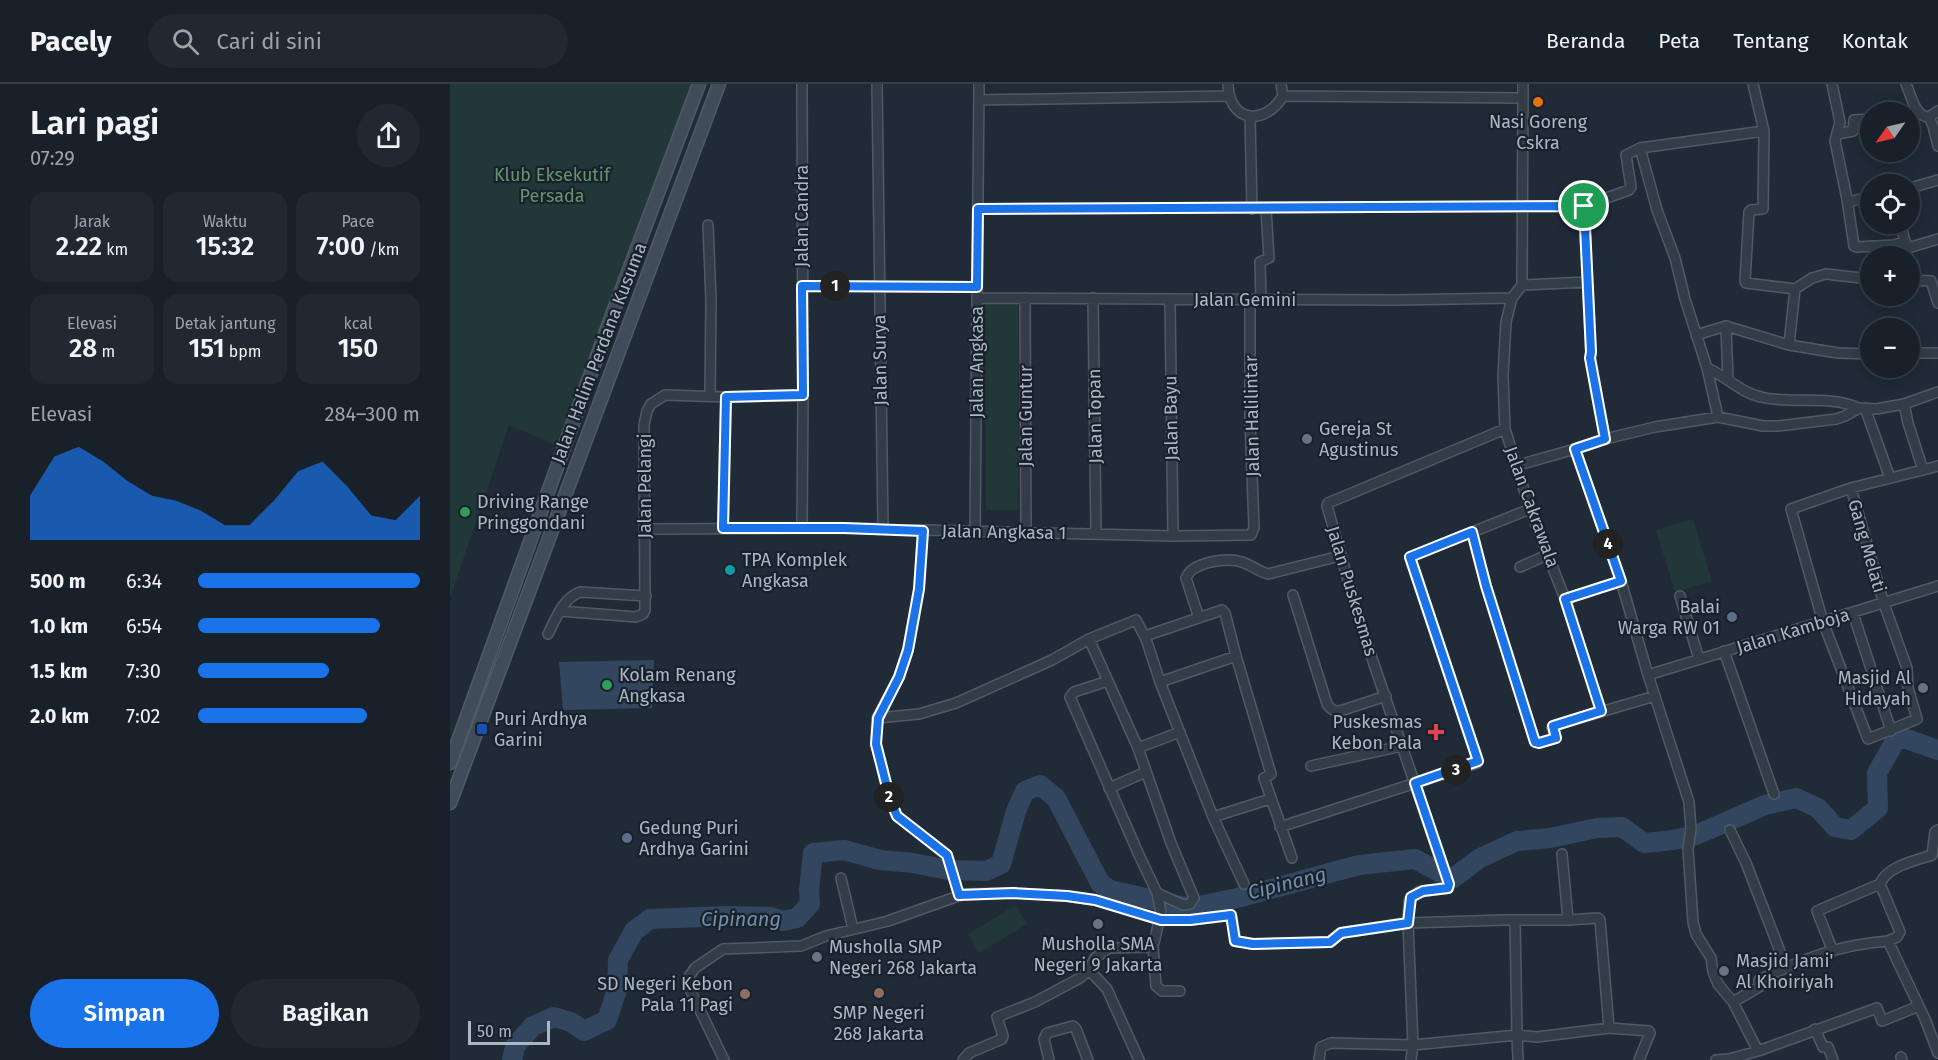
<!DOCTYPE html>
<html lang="id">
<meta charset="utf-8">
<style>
body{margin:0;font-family:"Fira Sans",sans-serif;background:#212831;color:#f1f3f6;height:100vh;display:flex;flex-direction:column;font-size:22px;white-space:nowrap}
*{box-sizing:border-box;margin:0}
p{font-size:20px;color:#9fa3a8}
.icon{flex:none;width:33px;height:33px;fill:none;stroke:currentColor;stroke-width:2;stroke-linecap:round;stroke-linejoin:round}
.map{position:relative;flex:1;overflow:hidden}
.sheet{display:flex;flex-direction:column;background:#182029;width:450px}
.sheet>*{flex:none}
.needle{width:39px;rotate:236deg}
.controls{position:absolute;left:1410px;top:18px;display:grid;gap:12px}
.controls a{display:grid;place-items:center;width:60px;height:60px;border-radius:50%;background:#182029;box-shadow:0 3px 15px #0003,0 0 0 2px #363e46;font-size:30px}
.scale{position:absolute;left:18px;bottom:15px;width:82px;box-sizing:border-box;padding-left:6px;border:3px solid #adb7c4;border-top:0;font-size:16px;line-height:21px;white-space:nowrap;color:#adb7c4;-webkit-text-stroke:4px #19222c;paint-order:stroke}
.pin{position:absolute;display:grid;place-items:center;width:51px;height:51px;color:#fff;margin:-26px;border:3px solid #fff;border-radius:50%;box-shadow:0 2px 6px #0007}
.km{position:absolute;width:30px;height:30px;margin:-15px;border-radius:50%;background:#222;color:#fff;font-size:16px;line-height:30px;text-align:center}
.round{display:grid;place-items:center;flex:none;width:63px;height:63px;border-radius:32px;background:#212831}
.overview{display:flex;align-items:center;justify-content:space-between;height:102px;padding:0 30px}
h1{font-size:33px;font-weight:600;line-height:45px}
.figures{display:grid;grid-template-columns:repeat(3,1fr);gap:9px;height:102px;padding:6px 30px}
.figures div{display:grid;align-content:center;border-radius:15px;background:#212831;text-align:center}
.figures b{font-size:26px;font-weight:600}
.figures small{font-size:16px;font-weight:400}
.figures p{font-size:16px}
.chart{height:168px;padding:12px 30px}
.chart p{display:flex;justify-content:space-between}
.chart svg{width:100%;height:108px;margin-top:6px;fill:#1a73e8;opacity:.7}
.primary-button{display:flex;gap:12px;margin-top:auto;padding:12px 30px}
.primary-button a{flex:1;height:69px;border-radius:36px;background:#1a73e8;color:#fff;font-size:24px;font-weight:600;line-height:69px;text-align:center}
.primary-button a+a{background:#212831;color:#f1f3f6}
ul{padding:0 30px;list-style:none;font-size:20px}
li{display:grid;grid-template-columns:96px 72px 1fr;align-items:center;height:45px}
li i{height:15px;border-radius:8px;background:#1a73e8}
header{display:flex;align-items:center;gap:36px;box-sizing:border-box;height:84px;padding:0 30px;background:#182029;border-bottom:2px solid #363e46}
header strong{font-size:28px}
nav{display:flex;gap:33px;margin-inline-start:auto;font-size:21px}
.search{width:420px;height:54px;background:#212831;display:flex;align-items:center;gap:15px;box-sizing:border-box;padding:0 21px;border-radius:33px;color:#9fa3a8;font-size:22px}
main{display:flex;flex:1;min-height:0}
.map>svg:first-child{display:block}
</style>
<header>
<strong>Pacely</strong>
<div class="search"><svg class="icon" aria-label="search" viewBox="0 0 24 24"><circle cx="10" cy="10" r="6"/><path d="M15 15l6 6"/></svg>Cari di sini</div>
<nav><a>Beranda</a><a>Peta</a><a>Tentang</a><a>Kontak</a></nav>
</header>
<main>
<section class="sheet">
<div class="overview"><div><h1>Lari pagi</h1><p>07:29</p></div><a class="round"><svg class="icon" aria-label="share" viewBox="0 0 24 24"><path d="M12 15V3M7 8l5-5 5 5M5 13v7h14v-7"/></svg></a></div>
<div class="figures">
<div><p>Jarak</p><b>2.22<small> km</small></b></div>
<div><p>Waktu</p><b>15:32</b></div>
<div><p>Pace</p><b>7:00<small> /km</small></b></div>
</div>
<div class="figures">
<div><p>Elevasi</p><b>28<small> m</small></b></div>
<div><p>Detak jantung</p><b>151<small> bpm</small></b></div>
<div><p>kcal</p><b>150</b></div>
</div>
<div class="chart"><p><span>Elevasi</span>284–300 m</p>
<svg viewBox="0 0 160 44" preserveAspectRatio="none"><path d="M0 44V26L10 10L20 6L30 12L40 20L50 26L60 28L70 32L80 38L90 38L100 28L110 16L120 12L130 22L140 34L150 36L160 26V44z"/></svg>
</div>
<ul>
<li><b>500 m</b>6:34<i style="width:100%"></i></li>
<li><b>1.0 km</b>6:54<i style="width:82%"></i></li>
<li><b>1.5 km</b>7:30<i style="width:59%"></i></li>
<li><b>2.0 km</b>7:02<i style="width:76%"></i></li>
</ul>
<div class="primary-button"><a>Simpan</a><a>Bagikan</a></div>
</section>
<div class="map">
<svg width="1488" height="976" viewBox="0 0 1488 976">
<rect width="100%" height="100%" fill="#202b37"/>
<path fill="#213738" d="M 0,0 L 249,0 L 114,365 L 59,341 L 0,514 Z
M 535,217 L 568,217 L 568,426 L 536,426 Z
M 1243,435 L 1262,497 L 1225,508 L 1206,446 Z
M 566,821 L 577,840 L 529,869 L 518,850 Z"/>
<path fill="#32475f" d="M 204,576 L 202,624 L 113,626 L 109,578 Z"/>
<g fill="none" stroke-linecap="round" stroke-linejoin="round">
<path stroke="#32475f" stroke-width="20" d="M 62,976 L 65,962 L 83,942 L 104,933 L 121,938 L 134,947 L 157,936 L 167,906 L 168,876 L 184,847 L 200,835 L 278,832 L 321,833 L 333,837 L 347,834 L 360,820 L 359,806 L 363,769 L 394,766 L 430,776 L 463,779 L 498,786 L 536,787 L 551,780 L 566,727 L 575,707 L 590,701 L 606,714 L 650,799 L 660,806 L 740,824 L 787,814 L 909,781 L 965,775 L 1002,795 L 1030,774 L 1067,757 L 1100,754 L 1147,744 L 1172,743 L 1194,759 L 1223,756 L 1246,751 L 1315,721 L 1346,714 L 1368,724 L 1385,743 L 1401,746 L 1428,724 L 1427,689 L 1448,652 L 1488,666"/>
<defs>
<path id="street" d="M 427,0 L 433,444
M 778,0 C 779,38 814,43 833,12 L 831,0
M 1073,0 L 1072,201 L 1062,214 L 1056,238 L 1053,292 L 1055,345 L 1080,425 L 1115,515 L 1151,627
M 1382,0 L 1390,38 L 1385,57 L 1397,115 L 1402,117 L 1420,113
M 1456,0 C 1461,11 1465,33 1479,33
M 833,12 L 1073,14
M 529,16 L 778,12
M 1488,27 L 1479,33 L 1483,42 L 1488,62
M 800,32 L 802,125
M 1314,47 L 1313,125 L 1301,126 L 1299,128 L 1295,197 L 1296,199 L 1345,205
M 1387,50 L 1403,47 L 1404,36 L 1420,35
M 1190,64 L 1207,126 L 1225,174 L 1235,215 L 1257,284 L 1268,333
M 1460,104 L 1488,96
M 1397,115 L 1404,162 L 1407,163 L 1443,161
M 528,125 L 1134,122 L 1179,106 L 1181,103 L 1176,71 L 1190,64 L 1314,47 L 1303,0
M 258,141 L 261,216 L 260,312
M 1455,157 L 1458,164 L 1488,155
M 1444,172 L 1443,161 L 1455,158 L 1451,140
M 1460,196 L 1481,197 L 1488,219
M 1072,201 L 1137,198
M 352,202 L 527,203
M 528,214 L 948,216 L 1062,214
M 575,214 L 576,449
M 643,214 L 646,450
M 720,216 L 723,452
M 811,216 L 810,178 L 819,174 L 816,125
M 1276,242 L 1278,296
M 1246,251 L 1276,242 L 1339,261 L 1345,205 L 1362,194 L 1376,190 L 1420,195
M 1339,261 L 1388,269 L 1420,270
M 1460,269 L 1488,269
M 1257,284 C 1276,292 1291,309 1311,313 C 1344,321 1377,310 1409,324
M 1415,324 L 1440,394
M 1155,355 L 1205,343 L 1268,333 L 1313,342 L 1328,342 L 1386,335 L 1395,332 L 1409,324 L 1426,325 L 1454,320
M 1125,365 L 1155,355 L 1140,274 L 1141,268 L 1134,122
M 1065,382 L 1125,365 L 1171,497 L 1198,591 L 1239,718 L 1241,745 L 1238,765 L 1243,838 L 1246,850 L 1261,874 L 1263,888 L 1268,900 L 1283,918
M 1473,386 L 1458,339 L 1454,320 L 1488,308
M 1401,404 L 1434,520 L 1457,584 L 1458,604 L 1467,635 L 1418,655 L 1373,538 L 1341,425 L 1401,404 L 1488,382
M 352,443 L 353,311 L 352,0
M 273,444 L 276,313
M 195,445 L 394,444 L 723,452 L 801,451 L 804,444 L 800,335 L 800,216
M 473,447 L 469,505 L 458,566 L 449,593 L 427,634 L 426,660 L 440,715 L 447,732 L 497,771 L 509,811
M 525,448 L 529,0
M 1022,448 L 1036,502 L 1085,658 L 1089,659 L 1106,654 L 1102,644 L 1106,641 L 1205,612
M 1070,483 L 1099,470
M 843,511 L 877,620 C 882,627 885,628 893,626 L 936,612
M 1230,512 L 1249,575
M 1115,515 L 1171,497
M 110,527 L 186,533 L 193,530 L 195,526 L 194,341 L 197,327 L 201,320 L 215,311 L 276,313 L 353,311
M 1403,529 L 1441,647
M 749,534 L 736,494 C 742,478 777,473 792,478 C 801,481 808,487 818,490 L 890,472
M 98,550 C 106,535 112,515 130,508 L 196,512
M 695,552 L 772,526 L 775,529 L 786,572
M 1274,567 L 1324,710
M 1198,591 L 1488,502
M 658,597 L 688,664 L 721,759 L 744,814 L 740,820 L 733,821 L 707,809
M 710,598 L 786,572 L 821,690 L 814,694 L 842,774
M 427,634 L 469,630 L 506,619 L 602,576 L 639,555 L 686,536 L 696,555 L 710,598 L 763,733 L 794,800
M 688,664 L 730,648
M 861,682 L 952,662
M 659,704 L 696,688
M 763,733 L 820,715
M 830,743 L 1027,679 L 1028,677 L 960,473 L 1080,425
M 1280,746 L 1296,779 L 1336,883
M 1112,770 L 1118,836 L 1148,834 L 1150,836 L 1159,944
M 391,794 L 403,845
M 1430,800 L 1450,848 L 1447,853 L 1438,857 L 1475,935 L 1488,969
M 1065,836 L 1067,951 L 1087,953 L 1159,944 L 1199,947 L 1200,949 L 1189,976
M 703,862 L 706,902 L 712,907 L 730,907
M 1382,865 L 1367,827 L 1430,800 C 1437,782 1465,777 1482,771 L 1485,748 L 1488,746
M 639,886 L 657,905 L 689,976
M 1365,945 L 1373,963 L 1378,963 L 1383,976
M 1308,967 L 1283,918 L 1309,903 L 1309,896 C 1354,875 1387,861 1438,857
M 1451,973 L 1452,976
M 274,976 L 237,899 L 238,894 L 245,884 L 273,865 L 351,862 L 376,852 L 438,837 L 514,810 L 563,809 L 617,812 L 645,816 L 711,836 L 740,836 L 781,831 L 786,857 L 803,860 L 880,858 L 891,849 L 958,839 L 1054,836 L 1118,836
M 513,976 L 519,969 L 552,955 L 553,952 L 547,933 L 585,918 L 630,894 L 639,886 L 645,874 L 659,864 L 701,863 L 704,859 L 711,828 L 707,809 L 689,771 L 620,613 L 624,608 L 658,597 L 639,555
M 599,976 L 594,955 L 597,949 L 623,942 L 626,945 L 638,976
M 869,976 L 871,963 L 881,959 L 963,961 L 1067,951 L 1068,976
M 961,976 L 963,961 L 958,839 L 959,817 L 968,808 L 998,804 L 999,800 L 912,545 L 877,422 L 878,419 L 1055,345
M 1266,976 L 1279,975 L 1308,967 L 1427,924 L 1432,937 L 1469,922"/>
<path id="secondary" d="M 0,679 L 162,231 L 249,0
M 0,719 L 269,0"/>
</defs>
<use href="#street" stroke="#505a65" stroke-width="12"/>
<use href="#secondary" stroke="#505a65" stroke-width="15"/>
<use href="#street" stroke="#333d48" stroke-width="9"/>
<use href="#secondary" stroke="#414c5b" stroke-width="12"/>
</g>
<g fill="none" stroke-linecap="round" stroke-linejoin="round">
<defs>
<path id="route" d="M 1134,122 L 1141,268 L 1140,274 L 1155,355 L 1125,365 L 1171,497 L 1115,515 L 1151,627 L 1103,642 L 1106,654 L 1089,659 L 1085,658 L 1036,502 L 1022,448 L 960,473 L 1028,677 L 965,699 L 999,800 L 998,804 L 973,807 L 961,813 L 958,839 L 891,849 L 880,858 L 803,860 L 785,857 L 781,831 L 740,836 L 711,836 L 645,816 L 617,812 L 563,809 L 509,811 L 497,771 L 447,732 L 440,715 L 426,660 L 428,634 L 449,593 L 458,566 L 469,505 L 473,447 L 394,444 L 273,444 L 276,313 L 353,311 L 352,202 L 527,203 L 528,125 Z"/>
</defs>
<use href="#route" stroke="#fff" stroke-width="12"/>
<use href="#route" stroke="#1a73e8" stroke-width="8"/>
</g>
<circle fill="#e8710a" stroke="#19222c" stroke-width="2" cx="1088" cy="18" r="6"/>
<g fill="#6b7280" stroke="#19222c" stroke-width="2">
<circle cx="857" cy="355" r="6"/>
<circle cx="1473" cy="604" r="6"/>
<circle cx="648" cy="840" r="6"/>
<circle cx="367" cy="873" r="6"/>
<circle cx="1274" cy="887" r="6"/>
</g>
<g fill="#2e9e5b" stroke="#19222c" stroke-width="2">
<circle cx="15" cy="428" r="6"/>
<circle cx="157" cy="601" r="6"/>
</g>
<circle fill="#0f9aa8" stroke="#19222c" stroke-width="2" cx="280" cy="486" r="6"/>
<g fill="#5c6f8a" stroke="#19222c" stroke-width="2">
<circle cx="1282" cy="533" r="6"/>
<circle cx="177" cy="754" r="6"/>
</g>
<rect fill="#1a4fb4" stroke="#19222c" stroke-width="2" x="26" y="639" width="12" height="12" rx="3"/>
<path fill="#e0444e" stroke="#19222c" stroke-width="2" d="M983 639h6v6h6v6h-6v6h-6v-6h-6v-6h6z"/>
<g fill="#8d6e63" stroke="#19222c" stroke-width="2">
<circle cx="429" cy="909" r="6"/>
<circle cx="295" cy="910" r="6"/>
</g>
<g text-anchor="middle" stroke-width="4.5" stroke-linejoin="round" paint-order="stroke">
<g font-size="18" fill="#adb7c4" stroke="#19222c" text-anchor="start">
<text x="1088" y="44" text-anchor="middle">Nasi Goreng<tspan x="1088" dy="21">Cskra</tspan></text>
<text x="869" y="351">Gereja St<tspan x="869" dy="21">Agustinus</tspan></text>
<text x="27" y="424">Driving Range<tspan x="27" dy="21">Pringgondani</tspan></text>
<text x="292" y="482">TPA Komplek<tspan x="292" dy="21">Angkasa</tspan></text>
<text x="1270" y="529" text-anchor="end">Balai<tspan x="1270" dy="21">Warga RW 01</tspan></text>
<text x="169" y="597">Kolam Renang<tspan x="169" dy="21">Angkasa</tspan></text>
<text x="1461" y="600" text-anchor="end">Masjid Al<tspan x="1461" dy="21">Hidayah</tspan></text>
<text x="44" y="641">Puri Ardhya<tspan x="44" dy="21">Garini</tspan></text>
<text x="972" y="644" text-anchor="end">Puskesmas<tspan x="972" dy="21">Kebon Pala</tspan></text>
<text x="189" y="750">Gedung Puri<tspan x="189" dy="21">Ardhya Garini</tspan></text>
<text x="648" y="866" text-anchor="middle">Musholla SMA<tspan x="648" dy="21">Negeri 9 Jakarta</tspan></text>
<text x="379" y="869">Musholla SMP<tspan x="379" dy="21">Negeri 268 Jakarta</tspan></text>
<text x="1286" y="883">Masjid Jami'<tspan x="1286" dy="21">Al Khoiriyah</tspan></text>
<text x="283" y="906" text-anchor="end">SD Negeri Kebon<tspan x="283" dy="21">Pala 11 Pagi</tspan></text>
<text x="429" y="935" text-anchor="middle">SMP Negeri<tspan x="429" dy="21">268 Jakarta</tspan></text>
</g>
<g font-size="18" fill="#65956d" stroke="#19222c">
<text x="102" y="97">Klub Eksekutif<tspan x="102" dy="21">Persada</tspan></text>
</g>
<g font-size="18" fill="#adb7c4" stroke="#19222c">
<text transform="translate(352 132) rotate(-90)" y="6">Jalan Candra</text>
<text x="795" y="222">Jalan Gemini</text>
<text transform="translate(149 269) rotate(-69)" y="6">Jalan Halim Perdana Kusuma</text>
<text transform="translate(430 276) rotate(-91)" y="6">Jalan Surya</text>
<text transform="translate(527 278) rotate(-90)" y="6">Jalan Angkasa</text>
<text transform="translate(576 332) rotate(-90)" y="6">Jalan Guntur</text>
<text transform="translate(645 332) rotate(-91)" y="6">Jalan Topan</text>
<text transform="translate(802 332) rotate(-91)" y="6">Jalan Halilintar</text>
<text transform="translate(721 334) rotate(-91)" y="6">Jalan Bayu</text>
<text transform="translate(195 402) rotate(-90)" y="6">Jalan Pelangi</text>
<text transform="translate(1082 423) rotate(70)" y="6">Jalan Cakrawala</text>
<text transform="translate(554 448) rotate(1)" y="6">Jalan Angkasa 1</text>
<text transform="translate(1417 462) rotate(74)" y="6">Gang Melati</text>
<text transform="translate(902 507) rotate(73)" y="6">Jalan Puskesmas</text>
<text transform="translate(1343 547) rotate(-17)" y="6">Jalan Kamboja</text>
</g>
<g font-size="20" font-style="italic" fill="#748fad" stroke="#19222c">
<text transform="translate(837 799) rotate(-14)" y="7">Cipinang</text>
<text x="291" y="842">Cipinang</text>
</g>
</g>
</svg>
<div class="controls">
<a><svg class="needle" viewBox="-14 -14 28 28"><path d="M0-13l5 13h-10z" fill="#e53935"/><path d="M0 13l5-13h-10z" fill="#9fa3a8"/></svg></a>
<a><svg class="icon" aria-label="locate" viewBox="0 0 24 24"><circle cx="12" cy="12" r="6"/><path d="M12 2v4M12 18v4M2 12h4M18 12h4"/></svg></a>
<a>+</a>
<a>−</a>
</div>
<div class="scale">50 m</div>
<div class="pin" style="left:1134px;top:122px;background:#1e9e55"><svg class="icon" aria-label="arrive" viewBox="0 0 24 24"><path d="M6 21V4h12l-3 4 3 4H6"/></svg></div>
<b class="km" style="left:385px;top:202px">1</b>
<b class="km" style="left:439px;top:713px">2</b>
<b class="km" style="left:1006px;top:686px">3</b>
<b class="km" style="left:1158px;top:460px">4</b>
</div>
</main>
